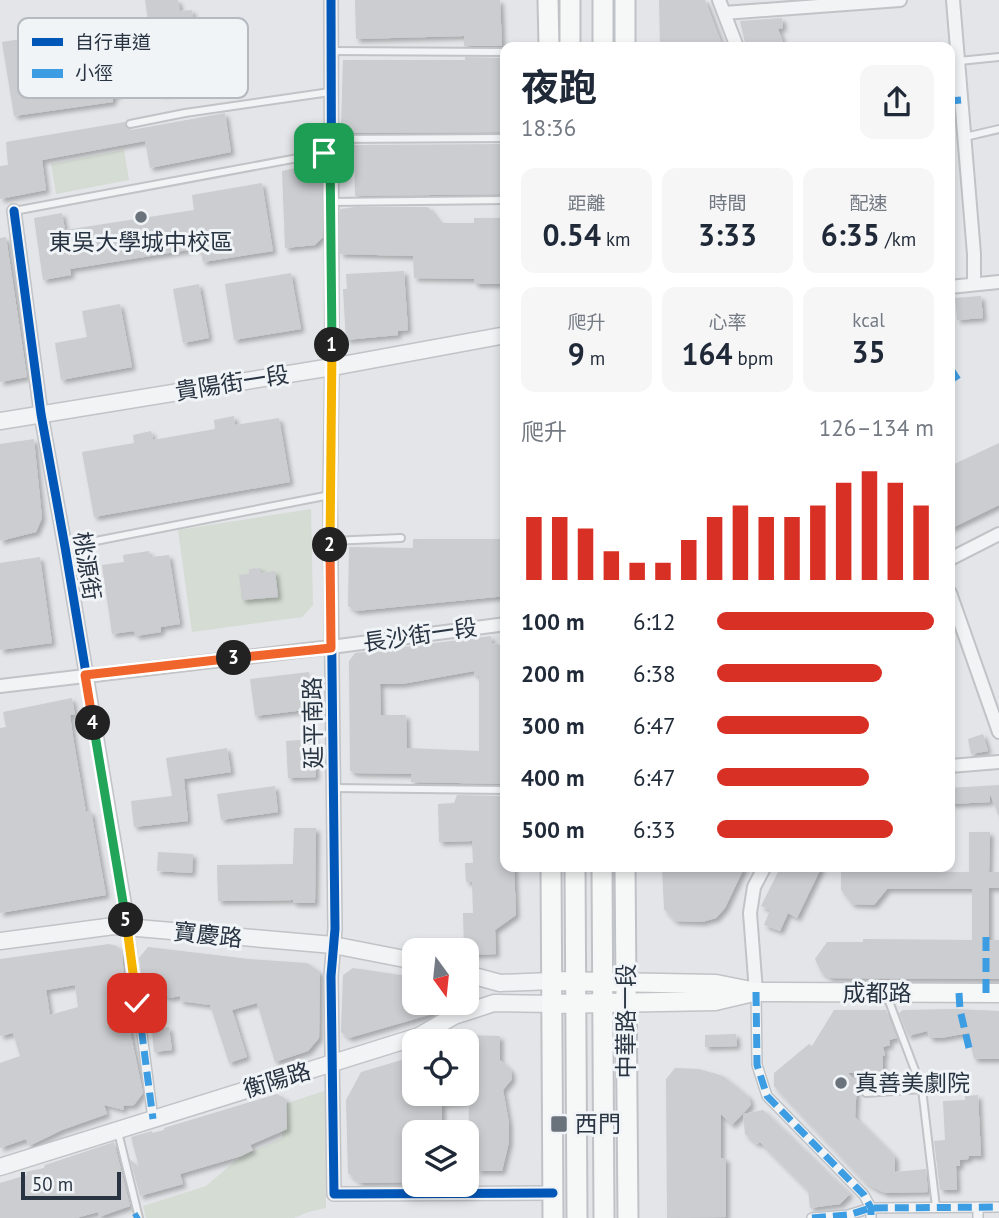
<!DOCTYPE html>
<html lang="zh-TW">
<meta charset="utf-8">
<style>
body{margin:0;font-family:"PT Sans","Noto Sans TC",sans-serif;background:#f6f6f7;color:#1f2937;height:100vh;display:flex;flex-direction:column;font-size:26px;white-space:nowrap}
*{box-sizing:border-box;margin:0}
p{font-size:23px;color:#747a83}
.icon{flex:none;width:38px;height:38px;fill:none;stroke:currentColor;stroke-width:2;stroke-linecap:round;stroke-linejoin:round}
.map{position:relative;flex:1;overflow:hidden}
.side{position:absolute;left:500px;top:42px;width:455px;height:830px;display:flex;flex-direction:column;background:#fff;border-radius:14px;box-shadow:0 4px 10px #0003}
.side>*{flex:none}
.needle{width:46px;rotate:165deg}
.tools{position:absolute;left:402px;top:938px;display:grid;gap:14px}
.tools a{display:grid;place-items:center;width:77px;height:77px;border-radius:14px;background:#fff;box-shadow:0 4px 10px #0003;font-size:35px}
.scale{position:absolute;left:21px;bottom:18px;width:100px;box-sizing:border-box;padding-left:7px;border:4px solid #293442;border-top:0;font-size:19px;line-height:24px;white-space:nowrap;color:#293442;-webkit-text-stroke:5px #f1f4f7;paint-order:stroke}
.pin{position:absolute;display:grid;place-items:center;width:60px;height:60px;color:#fff;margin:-30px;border-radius:14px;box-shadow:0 4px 10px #0006}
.km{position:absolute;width:35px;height:35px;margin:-18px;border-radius:50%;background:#222;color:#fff;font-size:19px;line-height:35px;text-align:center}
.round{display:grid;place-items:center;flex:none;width:74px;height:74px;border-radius:14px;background:#f6f6f7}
.overview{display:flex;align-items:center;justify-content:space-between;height:119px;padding:0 21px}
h1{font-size:38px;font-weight:700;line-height:52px}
.stats{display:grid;grid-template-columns:repeat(3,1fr);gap:10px;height:119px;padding:7px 21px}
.stats div{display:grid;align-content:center;border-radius:14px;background:#f6f6f7;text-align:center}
.stats b{font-size:30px;font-weight:700}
.stats small{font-size:19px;font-weight:400}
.stats p{font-size:19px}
.chart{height:196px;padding:14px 21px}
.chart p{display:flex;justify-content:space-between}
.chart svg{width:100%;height:126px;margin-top:7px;stroke:#d93025;stroke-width:6}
ul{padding:0 21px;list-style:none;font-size:23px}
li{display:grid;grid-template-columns:112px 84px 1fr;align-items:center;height:52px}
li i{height:18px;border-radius:9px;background:#d93025}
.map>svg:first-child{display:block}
</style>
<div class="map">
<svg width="999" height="1218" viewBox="0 0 999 1218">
<defs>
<filter id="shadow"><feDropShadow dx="3.5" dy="3.5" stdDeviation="2" flood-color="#0004"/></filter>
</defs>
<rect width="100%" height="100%" fill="#e3e5e8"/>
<path fill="#d4dcd3" d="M 124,150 L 129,180 L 56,194 L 51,164 Z
M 311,509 L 313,605 L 302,617 L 192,632 L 178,530 Z
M 327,1090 L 329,1194 L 326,1198 L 326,1208 L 308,1212 L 294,1218 L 146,1218 L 143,1206 L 206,1186 L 240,1157 L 282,1138 L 282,1108 L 279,1106 Z"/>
<path fill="#cbcdd0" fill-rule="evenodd" filter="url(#shadow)" d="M 145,0 L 178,0 L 180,11 L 192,10 L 204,87 L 159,94 Z
M 355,0 L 500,0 L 502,46 L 464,46 L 464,36 L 356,39 Z
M 659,0 L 705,0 L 723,47 L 660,47 Z
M 782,18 L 783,28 L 778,29 L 785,47 L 746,47 L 740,21 Z
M 102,26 L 103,33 L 113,38 L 119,48 L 123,62 L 124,80 L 119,93 L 113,97 L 113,102 L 14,116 L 2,42 Z
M 465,57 L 506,58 L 506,132 L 348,133 L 341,126 L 343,60 L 465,60 Z
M 225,113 L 231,152 L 150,168 L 145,141 L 42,160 L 46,190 L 0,199 L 0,166 L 8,165 L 6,142 L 125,122 L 125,127 L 131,130 Z
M 506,144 L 506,194 L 355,196 L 354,145 Z
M 313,164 L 322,168 L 323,237 L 315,245 L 285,248 L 282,171 Z
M 262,183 L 273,251 L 203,262 L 200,248 L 70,269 L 71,275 L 43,280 L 34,218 L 62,213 L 65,230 L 194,210 L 192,195 Z
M 355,207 L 428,207 L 440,223 L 474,223 L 474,218 L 506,218 L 506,284 L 475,284 L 474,279 L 414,278 L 413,256 L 340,254 L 340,209 Z
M 6,237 L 27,377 L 0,382 L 0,238 Z
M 404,271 L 408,330 L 398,331 L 398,335 L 346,340 L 343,289 L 347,289 L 346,274 Z
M 291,273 L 301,329 L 234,340 L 225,284 Z
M 199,284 L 209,338 L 183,343 L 173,289 Z
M 981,296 L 983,318 L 957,320 L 955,298 Z
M 120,304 L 132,367 L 61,380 L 55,343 L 87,337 L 82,311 Z
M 234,416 L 235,425 L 279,418 L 290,482 L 94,517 L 82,452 L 134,443 L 133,435 L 151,431 L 153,440 L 215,429 L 214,420 Z
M 34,439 L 42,518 L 36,532 L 0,541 L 0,444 Z
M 999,443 L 999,505 L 950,529 L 950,466 Z
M 413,539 L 506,539 L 506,596 L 356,611 L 348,606 L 349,547 L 413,548 Z
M 149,551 L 150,557 L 169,555 L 180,624 L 161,627 L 161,632 L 136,636 L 134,631 L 112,634 L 102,565 L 124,562 L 123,555 Z
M 40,557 L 52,643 L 0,650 L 0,563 Z
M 261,568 L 261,573 L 275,571 L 278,597 L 242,600 L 239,575 L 249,574 L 249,569 Z
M 491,636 L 492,643 L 498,644 L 506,649 L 506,784 L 411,782 L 411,774 L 356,773 L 350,771 L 349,661 L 355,653 ZM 474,671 L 475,676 L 479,676 L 479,751 L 407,748 L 406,715 L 381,715 L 380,684 L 402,684 Z
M 309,672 L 313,709 L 255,716 L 250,679 Z
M 72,698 L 75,715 L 70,715 L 73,737 L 86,812 L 91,811 L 106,895 L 0,913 L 0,728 L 6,727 L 3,712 Z
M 983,734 L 988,751 L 971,754 L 968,739 Z
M 314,739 L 316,777 L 288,778 L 286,741 Z
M 227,748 L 231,772 L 184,779 L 188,821 L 134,827 L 131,801 L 172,796 L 166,758 Z
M 999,785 L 999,816 L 990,794 L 990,802 L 950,804 L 950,788 Z
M 275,786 L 278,812 L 221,820 L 217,794 Z
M 457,795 L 503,796 L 506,866 L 514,866 L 516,915 L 495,930 L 496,954 L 467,955 L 467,950 L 464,950 L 463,913 L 473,913 L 472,882 L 466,882 L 465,863 L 473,863 L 472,841 L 439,842 L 438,804 L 454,803 Z
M 294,828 L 316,828 L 315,903 L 293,903 L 293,900 L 218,901 L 217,865 L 293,864 Z
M 969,832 L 990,832 L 989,872 L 999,872 L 999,888 L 989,888 L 989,940 L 999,940 L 999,979 L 830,978 L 821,972 L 815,959 L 827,942 L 863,942 L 863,939 L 972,940 L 972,889 L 887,889 L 874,905 L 852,904 L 841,890 L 841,872 L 845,866 L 882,866 L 888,872 L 969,872 Z
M 158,852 L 193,854 L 192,873 L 157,871 Z
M 662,866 L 745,866 L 725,908 L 716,918 L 702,922 L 675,921 L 664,909 Z
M 781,866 L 822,866 L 797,918 L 788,913 L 780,931 L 764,925 L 770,910 L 761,906 Z
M 109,944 L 117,946 L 122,952 L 124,978 L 127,974 L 129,989 L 126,990 L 130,1001 L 124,1002 L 143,1093 L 134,1105 L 123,1106 L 124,1110 L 104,1105 L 107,1114 L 62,1130 L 29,1146 L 26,1139 L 0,1148 L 0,1063 L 20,1056 L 13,1033 L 0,1036 L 0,959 ZM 75,985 L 78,1007 L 50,1015 L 46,990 Z
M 148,947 L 249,959 L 307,963 L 320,972 L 319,1038 L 308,1051 L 275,1062 L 257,1003 L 232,1010 L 247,1057 L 229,1063 L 210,1005 L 180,1001 L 180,996 L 170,998 L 148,987 L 143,988 L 139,958 Z
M 353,968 L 415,977 L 415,1003 L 441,1003 L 432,1014 L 349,1038 L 341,1032 L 343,975 Z
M 956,1009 L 999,1011 L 999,1059 L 974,1059 L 968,1033 L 941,1038 L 930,1038 L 927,1031 L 908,1036 L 899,1013 L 903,1010 Z
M 834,1010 L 886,1010 L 897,1038 L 889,1040 L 890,1045 L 883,1047 L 885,1055 L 883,1056 L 883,1073 L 848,1073 L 857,1083 L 855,1117 L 895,1157 L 895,1172 L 926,1169 L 928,1192 L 885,1193 L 874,1188 L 866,1183 L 774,1086 L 774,1073 L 809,1044 L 812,1046 Z
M 169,1027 L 172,1050 L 154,1052 L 152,1030 Z
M 736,1034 L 737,1046 L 705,1047 L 705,1035 Z
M 467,1035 L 500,1036 L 500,1060 L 511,1070 L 512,1079 L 503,1090 L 509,1123 L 509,1142 L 502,1171 L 477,1171 L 477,1162 L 468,1162 L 469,1102 L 442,1104 L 442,1132 L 415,1132 L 413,1182 L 360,1183 L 348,1173 L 346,1100 L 361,1072 L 415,1056 L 415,1094 L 467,1094 Z
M 675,1068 L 699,1069 L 723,1076 L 749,1097 L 751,1105 L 732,1125 L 721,1114 L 721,1158 L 726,1158 L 726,1217 L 667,1218 L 666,1079 Z
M 277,1094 L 286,1099 L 287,1129 L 250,1145 L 253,1150 L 241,1156 L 180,1174 L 183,1184 L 140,1196 L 130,1159 L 139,1167 L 131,1137 L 152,1131 L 152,1133 L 164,1130 L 164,1128 Z
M 978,1095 L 981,1156 L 969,1156 L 968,1159 L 960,1160 L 960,1166 L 956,1166 L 957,1190 L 940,1190 L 934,1141 L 945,1140 L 943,1101 L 965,1100 L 965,1096 Z
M 763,1110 L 850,1194 L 840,1204 L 810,1208 L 808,1190 L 760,1142 L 757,1144 L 745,1134 L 743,1114 Z
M 114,1142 L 130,1206 L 99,1217 L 98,1212 L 76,1218 L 0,1218 L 0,1183 L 27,1175 L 26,1172 L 44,1168 L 45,1165 Z"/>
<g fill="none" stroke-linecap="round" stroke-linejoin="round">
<defs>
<path id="service" d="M 330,51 L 506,52
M 959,61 L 999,57
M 130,124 L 185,113 L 330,92
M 965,137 L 999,129
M 332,139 L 506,138
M 330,202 L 506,200
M 14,211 L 330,152
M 330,541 L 401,538
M 65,547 L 330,495
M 333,788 L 506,790
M 887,996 L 922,1089 L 936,1207
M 866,1093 L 922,1089
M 118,1132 L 139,1218"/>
<path id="pedestrian" d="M 128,926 L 153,1119
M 756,992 L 757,1065 L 767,1096 L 864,1195 L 871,1208 L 871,1218
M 978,1207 L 978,1218
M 812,1218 L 848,1215 L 871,1208 L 999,1207"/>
<path id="minor" d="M 331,0 L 332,367 L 330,495 L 335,929 L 331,976 L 334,1194 L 553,1193
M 719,0 L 737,47
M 953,0 L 974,254 L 974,283
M 724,13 L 900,0
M 14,211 L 41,414 L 65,547 L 128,926
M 950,287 L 999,282
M 950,559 L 999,534
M 950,593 L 999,732
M 0,686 L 331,647 L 506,624
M 950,766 L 999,762
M 756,992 L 750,913 L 754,887 L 765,866"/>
<path id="tertiary" d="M 0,421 L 332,367 L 506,335
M 0,941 L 114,926 L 333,945 L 415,961
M 467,974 L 500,983 L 552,981
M 0,1167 L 419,1036 L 454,1016 L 494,1003 L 552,1004"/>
<path id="secondary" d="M 552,981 L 716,984 L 756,992 L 774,992 L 999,993
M 552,1004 L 715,1001 L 749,993"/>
<path id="primary" d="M 548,0 L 549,47
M 570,0 L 570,47
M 603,0 L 603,47
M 625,0 L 625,47
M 551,866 L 553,1218
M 575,866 L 577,1218
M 602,866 L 604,1218
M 625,866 L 628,1218"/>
</defs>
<use href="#service" stroke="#c1c3c6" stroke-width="10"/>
<use href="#pedestrian" stroke="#c1c3c6" stroke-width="12"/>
<use href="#minor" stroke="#c1c3c6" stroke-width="16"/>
<use href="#tertiary" stroke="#c1c3c6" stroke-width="19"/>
<use href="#secondary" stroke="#c1c3c6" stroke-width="21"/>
<use href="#primary" stroke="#bfc2c6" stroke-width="23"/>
<use href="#service" stroke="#f2f3f5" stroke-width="6"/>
<use href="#pedestrian" stroke="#f2f3f5" stroke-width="9"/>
<use href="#minor" stroke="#f2f3f5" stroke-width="12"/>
<use href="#tertiary" stroke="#f2f3f5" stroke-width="16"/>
<use href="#secondary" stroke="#f6f7f7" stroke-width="18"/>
<use href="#primary" stroke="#f6f7f7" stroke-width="19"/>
<path stroke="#3d9de3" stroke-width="7" stroke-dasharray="14 7" stroke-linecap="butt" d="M 950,101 L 961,100
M 950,368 L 958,380
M 128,926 L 153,1119
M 756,992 L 757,1065 L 767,1096 L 864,1195 L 871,1208 L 871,1218
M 959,993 L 960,1010 L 969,1048
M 986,993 L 986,933
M 134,1218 L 139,1215
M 812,1218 L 848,1215 L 871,1208 L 999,1207"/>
<defs>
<path id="cycleway" d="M 331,0 L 332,367 L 330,495 L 335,929 L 331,976 L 334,1194 L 553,1193
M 14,211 L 41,414 L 65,547 L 128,926"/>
</defs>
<use href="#cycleway" stroke="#f1f4f7" stroke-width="13"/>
<use href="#cycleway" stroke="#0057b8" stroke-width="9"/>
</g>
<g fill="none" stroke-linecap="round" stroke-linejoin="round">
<defs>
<path id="split-1" d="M 324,153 L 330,152 L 332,345"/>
<path id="split-2" d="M 330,545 L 332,345"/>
<path id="split-3" d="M 234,658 L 331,648 L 330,545"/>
<path id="split-4" d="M 93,723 L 85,675 L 234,658"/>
<path id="split-5" d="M 93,723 L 126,920"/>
<path id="split-6" d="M 126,920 L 137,1003"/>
</defs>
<use href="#split-1" stroke="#fff" stroke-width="14"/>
<use href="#split-2" stroke="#fff" stroke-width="14"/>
<use href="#split-3" stroke="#fff" stroke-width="14"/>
<use href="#split-4" stroke="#fff" stroke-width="14"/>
<use href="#split-5" stroke="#fff" stroke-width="14"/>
<use href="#split-6" stroke="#fff" stroke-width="14"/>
<use href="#split-1" stroke="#22a559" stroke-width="9"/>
<use href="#split-2" stroke="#f5b400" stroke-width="9"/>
<use href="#split-3" stroke="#f0652b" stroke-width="9"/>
<use href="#split-4" stroke="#f0652b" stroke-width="9"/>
<use href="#split-5" stroke="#22a559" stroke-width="9"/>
<use href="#split-6" stroke="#f5b400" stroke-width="9"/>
</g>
<g fill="#6a727c" stroke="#f1f4f7" stroke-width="2.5">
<circle cx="141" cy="217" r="7"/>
<circle cx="841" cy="1083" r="7"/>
<rect x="550" y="1115" width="18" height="18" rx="3.5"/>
</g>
<g text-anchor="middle" stroke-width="6" stroke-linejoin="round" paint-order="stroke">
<g font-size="23" fill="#293442" stroke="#f1f4f7" text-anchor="start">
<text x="141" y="250" text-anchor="middle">東吳大學城中校區</text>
<text x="855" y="1091">真善美劇院</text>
<text x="575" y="1132">西門</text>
</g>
<g font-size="23" fill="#293442" stroke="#f1f4f7">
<text transform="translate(232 383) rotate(-9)" y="8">貴陽街一段</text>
<text transform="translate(87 566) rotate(81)" y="8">桃源街</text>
<text transform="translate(420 635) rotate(-8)" y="8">長沙街一段</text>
<text transform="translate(313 723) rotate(-91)" y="8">延平南路</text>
<text transform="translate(208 935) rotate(6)" y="8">寶慶路</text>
<text x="877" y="1001">成都路</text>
<text transform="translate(626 1021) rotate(-90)" y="8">中華路一段</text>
<text transform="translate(277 1080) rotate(-17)" y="8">衡陽路</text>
</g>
</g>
<rect x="18" y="18" width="230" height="80" rx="10" fill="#f1f4f7" stroke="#b5bac1" stroke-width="2"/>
<rect x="32" y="38" width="31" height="8" fill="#0057b8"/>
<rect x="32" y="69" width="31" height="9" fill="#3d9de3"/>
<g font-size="19" fill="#293442">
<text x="75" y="49">自行車道</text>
<text x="75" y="80">小徑</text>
</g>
</svg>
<div class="tools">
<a><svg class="needle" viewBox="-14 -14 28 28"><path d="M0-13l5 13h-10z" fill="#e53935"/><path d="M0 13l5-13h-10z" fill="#747a83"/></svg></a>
<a><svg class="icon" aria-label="locate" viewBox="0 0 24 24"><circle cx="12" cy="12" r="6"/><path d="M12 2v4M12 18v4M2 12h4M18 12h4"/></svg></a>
<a><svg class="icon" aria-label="layers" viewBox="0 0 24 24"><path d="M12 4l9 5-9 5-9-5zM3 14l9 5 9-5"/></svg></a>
</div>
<div class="scale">50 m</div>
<div class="pin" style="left:324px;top:153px;background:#1e9e55"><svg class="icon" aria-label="arrive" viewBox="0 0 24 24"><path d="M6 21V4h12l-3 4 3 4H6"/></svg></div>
<div class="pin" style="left:137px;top:1003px;background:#d93025"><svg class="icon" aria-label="check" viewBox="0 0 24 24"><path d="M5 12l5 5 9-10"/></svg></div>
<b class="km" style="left:332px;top:345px">1</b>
<b class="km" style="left:330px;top:545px">2</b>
<b class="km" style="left:234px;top:658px">3</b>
<b class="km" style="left:93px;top:723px">4</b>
<b class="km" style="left:126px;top:920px">5</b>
<section class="side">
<div class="overview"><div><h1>夜跑</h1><p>18:36</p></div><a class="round"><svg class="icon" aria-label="share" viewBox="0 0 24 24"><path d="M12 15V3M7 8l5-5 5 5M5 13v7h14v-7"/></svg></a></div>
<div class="stats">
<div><p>距離</p><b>0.54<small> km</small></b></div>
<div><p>時間</p><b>3:33</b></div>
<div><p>配速</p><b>6:35<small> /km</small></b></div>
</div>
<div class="stats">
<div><p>爬升</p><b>9<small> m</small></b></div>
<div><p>心率</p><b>164<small> bpm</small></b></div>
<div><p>kcal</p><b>35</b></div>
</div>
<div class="chart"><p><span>爬升</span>126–134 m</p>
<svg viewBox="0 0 160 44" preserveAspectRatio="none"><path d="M5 44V22M15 44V22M25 44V26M35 44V34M45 44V38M55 44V38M65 44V30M75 44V22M85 44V18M95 44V22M105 44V22M115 44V18M125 44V10M135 44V6M145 44V10M155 44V18"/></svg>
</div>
<ul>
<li><b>100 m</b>6:12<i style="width:100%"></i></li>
<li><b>200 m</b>6:38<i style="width:76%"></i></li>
<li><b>300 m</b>6:47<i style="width:70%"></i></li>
<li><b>400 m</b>6:47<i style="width:70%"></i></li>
<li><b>500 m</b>6:33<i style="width:81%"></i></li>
</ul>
</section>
</div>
